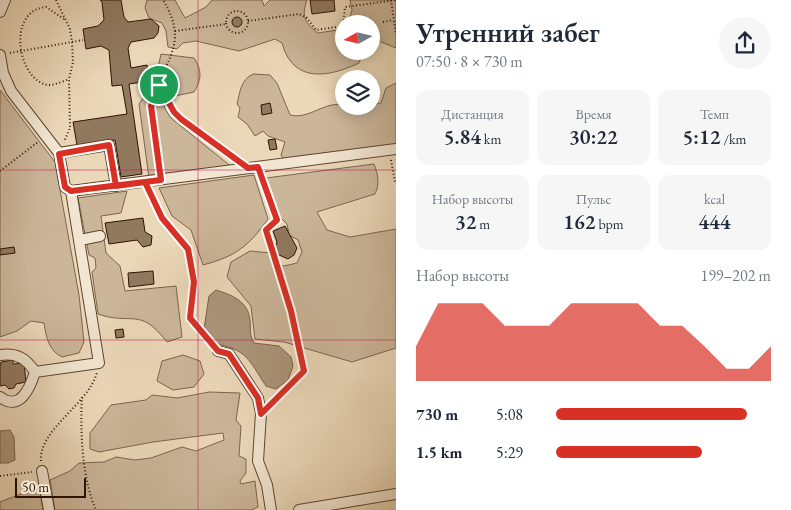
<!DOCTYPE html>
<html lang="ru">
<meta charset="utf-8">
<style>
body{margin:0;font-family:"EB Garamond",serif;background:#f6f6f7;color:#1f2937;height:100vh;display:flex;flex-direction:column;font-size:19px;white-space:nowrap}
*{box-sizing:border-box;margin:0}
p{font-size:16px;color:#747a83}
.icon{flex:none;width:28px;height:28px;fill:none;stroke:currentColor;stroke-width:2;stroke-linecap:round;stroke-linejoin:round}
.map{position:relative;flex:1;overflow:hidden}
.drawer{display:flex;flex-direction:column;background:#fff;width:395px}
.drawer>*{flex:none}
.needle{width:32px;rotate:262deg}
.tools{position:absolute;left:335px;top:15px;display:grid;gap:10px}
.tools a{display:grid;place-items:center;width:45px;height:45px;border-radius:50%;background:#fff;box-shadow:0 2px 12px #0003;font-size:25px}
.scale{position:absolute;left:15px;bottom:12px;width:71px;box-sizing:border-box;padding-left:5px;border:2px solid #2f1200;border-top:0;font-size:14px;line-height:18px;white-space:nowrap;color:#2f1200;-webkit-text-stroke:4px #f2e6d2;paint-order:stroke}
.pin{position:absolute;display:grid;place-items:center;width:42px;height:42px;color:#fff;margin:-21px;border:2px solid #fff;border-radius:50%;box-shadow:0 1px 5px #0007}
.round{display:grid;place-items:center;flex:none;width:52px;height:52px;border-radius:26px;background:#f6f6f7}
.overview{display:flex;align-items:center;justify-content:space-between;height:85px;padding:0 20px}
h1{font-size:28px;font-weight:600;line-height:38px}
.figures{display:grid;grid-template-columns:repeat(3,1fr);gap:8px;height:85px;padding:5px 20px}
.figures div{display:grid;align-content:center;border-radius:12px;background:#f6f6f7;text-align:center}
.figures b{font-size:21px;font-weight:600}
.figures small{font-size:14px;font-weight:400}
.figures p{font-size:14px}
.chart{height:140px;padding:10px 20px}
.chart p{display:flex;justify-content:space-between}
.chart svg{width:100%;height:90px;margin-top:5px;fill:#d93025;opacity:.7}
ul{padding:0 20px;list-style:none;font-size:16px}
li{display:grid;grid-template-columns:80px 60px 1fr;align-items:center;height:38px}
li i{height:12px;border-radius:6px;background:#d93025}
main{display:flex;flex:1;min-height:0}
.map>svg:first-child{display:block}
</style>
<main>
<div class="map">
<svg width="396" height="510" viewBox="0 0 396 510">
<rect width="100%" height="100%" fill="#ebd8b9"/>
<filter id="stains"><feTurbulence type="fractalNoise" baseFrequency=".004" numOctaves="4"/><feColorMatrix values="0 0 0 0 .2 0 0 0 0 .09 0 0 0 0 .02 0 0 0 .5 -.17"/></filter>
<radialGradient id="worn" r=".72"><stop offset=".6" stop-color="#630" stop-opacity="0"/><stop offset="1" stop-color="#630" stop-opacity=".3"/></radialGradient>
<path fill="#cbb69a" stroke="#7d644d" d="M 147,0 L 175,0 L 185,18 L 206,7 L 212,0 L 262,0 L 264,6 L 270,0 L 307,0 C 301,16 305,23 318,33 L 344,29 L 344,51 L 364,51 L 359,63 C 327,78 293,83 282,43 L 275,39 L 239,51 L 196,41 L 183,43 L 177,49 L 168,47 L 166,31 L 162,23 L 149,18 L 145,8 Z
M 350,0 L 396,0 L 396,48 L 379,41 L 371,43 L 371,24 L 348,24 L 352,10 Z
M 161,54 L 194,58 C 202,70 202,79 194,92 L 170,97 L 164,107 L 171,118 L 233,168 L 149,178 L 139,104 L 155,82 Z
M 253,74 L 270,75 L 277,83 L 290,115 C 305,119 317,108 332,105 C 348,102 362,109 381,103 L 386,88 L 396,83 L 396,150 L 284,160 L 281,155 L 285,142 L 268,136 L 263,131 L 255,136 L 247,124 L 238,117 L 240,108 L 237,104 C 240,91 241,80 253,74 Z
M 0,90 L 55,162 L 79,295 L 84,342 L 79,353 L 62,357 C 49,351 46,337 44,323 L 31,321 L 17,331 L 0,337 Z
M 374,164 C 378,174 380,184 375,194 L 317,212 L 327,230 L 350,237 L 396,229 L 396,348 L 352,362 L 284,342 L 255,339 L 251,306 L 227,277 L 231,262 L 250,251 L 271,253 L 277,264 L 284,266 L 297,263 L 302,252 L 298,240 L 289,235 L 287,224 L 281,218 L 266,178 Z
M 254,175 L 268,219 C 248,247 236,256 203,265 L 191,230 L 172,216 L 159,188 Z
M 127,191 L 121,213 L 101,216 L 106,253 L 120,266 L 125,291 L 176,286 L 182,337 L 167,342 C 139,306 133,326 98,314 L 92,272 L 96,268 L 95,258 L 89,255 L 78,198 Z
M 183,355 L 200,361 L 204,374 L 194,387 L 173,390 L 157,381 L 162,361 Z
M 209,392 L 240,393 L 236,420 L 241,426 L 239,456 L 246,459 L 246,473 L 240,481 L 241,484 L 255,481 L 258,507 L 252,510 L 55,510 L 50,480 L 70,471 L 79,463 L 104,462 L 116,457 L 135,460 L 151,458 L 182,447 L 196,451 L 224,440 L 223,433 L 153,442 L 99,452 L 90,449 L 90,433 L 111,405 L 146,400 L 152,395 L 177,398 Z
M 39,487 L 43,510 L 0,510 L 0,502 Z"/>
<path fill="#ab957a" stroke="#796149" d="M 216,290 C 232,295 248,301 250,320 C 251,330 249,334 254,343 L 279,346 L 291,357 L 293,366 L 288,380 L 276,389 L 266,386 C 248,359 248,350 213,343 L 204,329 L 209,296 Z
M 10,430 L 14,437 L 15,460 L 8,463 L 0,463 L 0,431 Z"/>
<path fill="#917960" stroke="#2f1200" d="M 100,0 L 121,0 L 124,17 L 128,22 L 151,19 L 159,26 L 158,33 L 154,38 L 131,42 L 128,48 L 131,68 L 147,65 L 149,81 L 129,84 L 142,174 L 121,177 L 115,140 L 77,145 L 73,122 L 127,114 L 122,85 L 112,86 L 109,50 L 101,46 L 86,49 L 83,29 L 98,26 L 104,20 L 102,2 Z
M 310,0 L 334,0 L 335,11 L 312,14 Z
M232 22a5 5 0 1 1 10 0a5 5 0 1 1-10 0Z
M 270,103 L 272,113 L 262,115 L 261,105 Z
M 275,139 L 277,149 L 270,150 L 268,140 Z
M 143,218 L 145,232 L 152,236 L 151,245 L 143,247 L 137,240 L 109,244 L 105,223 Z
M 285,226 L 297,248 L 294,255 L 288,259 L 277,254 L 275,247 L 277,242 L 273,231 Z
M 14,247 L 15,253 L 0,255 L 0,249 Z
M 153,271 L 154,284 L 129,287 L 128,273 Z
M 123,329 L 124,337 L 116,338 L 115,330 Z
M 13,360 L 13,364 L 24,363 L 26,382 L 16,384 L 14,388 L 9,389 L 5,385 L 0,386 L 0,366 L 1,362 Z"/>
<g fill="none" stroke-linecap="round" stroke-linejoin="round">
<defs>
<path id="minor" d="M 0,12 L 5,0
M 0,55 L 3,73 L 11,91 L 59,153 L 65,187 L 71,191 L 396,149
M 59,153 L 109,145 L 116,186
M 80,240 L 100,236
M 218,351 L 229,354 L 258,398 L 261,413 L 258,461 L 267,485 L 271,510
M 0,355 C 17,353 26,358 35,372
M 35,372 L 99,363 L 71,191
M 0,397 C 20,412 30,388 35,372
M 42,471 L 49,510
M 299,510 L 396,494"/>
</defs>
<use href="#minor" stroke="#5e442e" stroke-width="12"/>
<path stroke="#2f1200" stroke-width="2" stroke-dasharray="1 2.5" stroke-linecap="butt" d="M 56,0 L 70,29 L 72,42 L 73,62 L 69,79 L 70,128 L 64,142
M 391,0 L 396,35
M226 22a11 11 0 1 1 22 0a11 11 0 1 1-22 0Z
M 64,19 L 46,7 C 4,11 19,86 51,85 C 57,84 64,81 69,79
M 248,21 L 299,14 L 307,18 L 316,30 L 343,26 L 345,7 L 396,0
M 383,22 L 393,20
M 175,31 L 226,24
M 10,53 L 83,40
M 159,86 L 174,112 L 236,159
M 391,160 L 395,182
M 160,170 C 158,155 149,118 152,105 C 160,62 192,47 163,0
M 0,171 L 38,142
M 262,177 L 277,220 L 266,229 L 291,311 L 304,371 L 270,405
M 149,191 L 162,218 L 188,249 L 194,282 L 190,318 L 213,345
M 82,397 C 80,431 82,479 96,510
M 41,461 C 38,430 90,403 97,372
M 0,476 L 32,472"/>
<use href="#minor" stroke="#f2e6d2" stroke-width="10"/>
</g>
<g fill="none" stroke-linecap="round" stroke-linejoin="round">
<defs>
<path id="route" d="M 159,85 L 151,106 L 161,180 L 71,191 L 65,187 L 59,154 L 109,145 L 116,186 L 145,182 L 162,218 L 188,249 L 194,282 L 190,318 L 218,351 L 229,354 L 258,398 L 261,414 L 304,371 L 291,311 L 266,230 L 277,220 L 258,167 L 248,168 L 181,119 L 174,112 L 159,85"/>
</defs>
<use href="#route" stroke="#fff" stroke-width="10"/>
<use href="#route" stroke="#d93025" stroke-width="6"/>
</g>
<path fill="none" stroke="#c2185b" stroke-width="1" stroke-opacity="0.55" d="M 198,0 L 198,510M 0,170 L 396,170M 0,340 L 396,340"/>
<rect width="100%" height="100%" filter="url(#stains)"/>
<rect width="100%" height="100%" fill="url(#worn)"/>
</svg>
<div class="tools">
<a><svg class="needle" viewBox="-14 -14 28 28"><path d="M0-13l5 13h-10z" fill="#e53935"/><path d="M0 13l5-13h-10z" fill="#747a83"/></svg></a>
<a><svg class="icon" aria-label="layers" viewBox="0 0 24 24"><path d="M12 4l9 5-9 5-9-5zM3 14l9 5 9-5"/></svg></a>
</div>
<div class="scale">50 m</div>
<div class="pin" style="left:159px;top:85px;background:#1e9e55"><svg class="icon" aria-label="arrive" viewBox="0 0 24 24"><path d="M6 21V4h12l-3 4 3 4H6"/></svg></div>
</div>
<section class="drawer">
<div class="overview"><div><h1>Утренний забег</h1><p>07:50 · 8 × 730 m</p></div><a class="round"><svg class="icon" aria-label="share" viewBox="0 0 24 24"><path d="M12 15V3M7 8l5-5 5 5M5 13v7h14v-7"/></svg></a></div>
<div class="figures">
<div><p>Дистанция</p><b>5.84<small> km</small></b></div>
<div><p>Время</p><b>30:22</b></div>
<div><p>Темп</p><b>5:12<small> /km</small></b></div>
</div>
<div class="figures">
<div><p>Набор высоты</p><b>32<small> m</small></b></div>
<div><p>Пульс</p><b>162<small> bpm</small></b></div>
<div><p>kcal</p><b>444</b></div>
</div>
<div class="chart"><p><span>Набор высоты</span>199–202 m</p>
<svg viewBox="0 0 160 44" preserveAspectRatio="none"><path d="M0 44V27L10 6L20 6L30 6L40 17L50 17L60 17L70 6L80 6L90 6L100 6L110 17L120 17L130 27L140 38L150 38L160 27V44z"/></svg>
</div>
<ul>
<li><b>730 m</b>5:08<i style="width:89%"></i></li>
<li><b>1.5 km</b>5:29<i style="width:68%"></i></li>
</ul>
</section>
</main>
